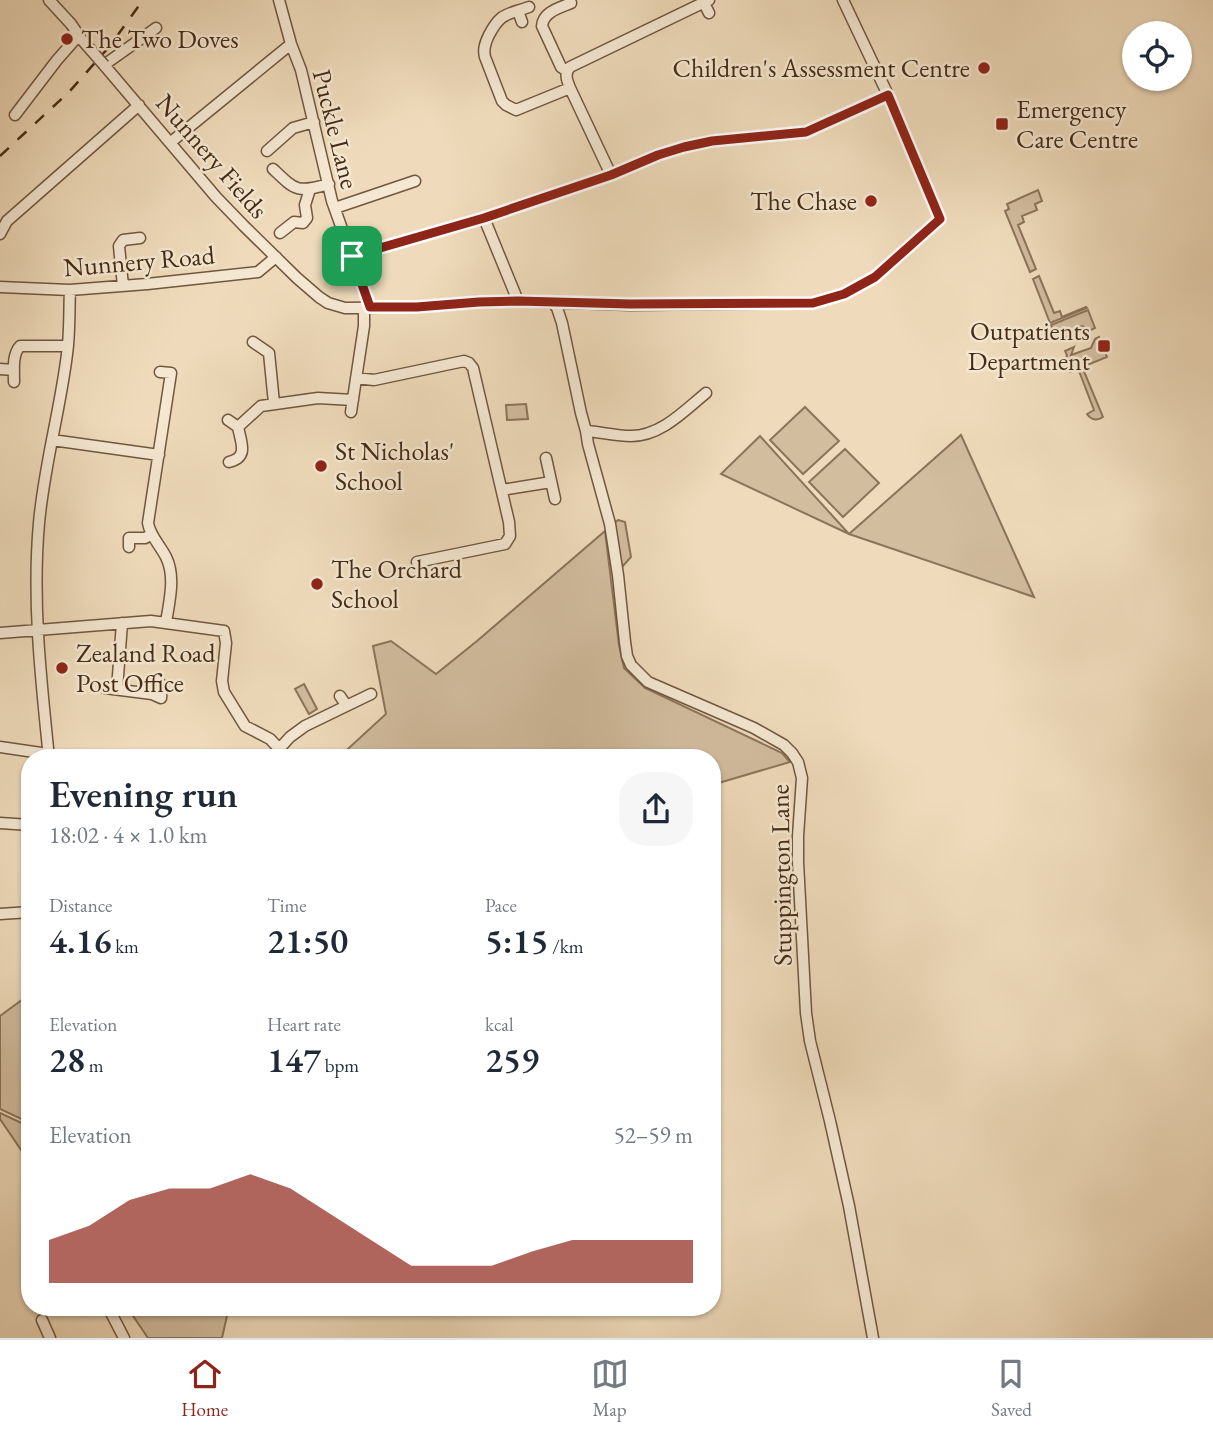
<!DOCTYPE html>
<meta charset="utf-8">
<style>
body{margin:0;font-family:"EB Garamond",serif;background:#f6f6f7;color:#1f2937;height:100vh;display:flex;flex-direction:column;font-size:26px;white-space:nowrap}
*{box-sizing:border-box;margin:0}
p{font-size:23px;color:#747a83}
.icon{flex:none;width:38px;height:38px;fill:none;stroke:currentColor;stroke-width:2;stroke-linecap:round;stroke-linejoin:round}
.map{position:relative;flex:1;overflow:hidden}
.details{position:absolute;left:21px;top:749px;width:700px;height:567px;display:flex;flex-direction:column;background:#fff;border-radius:28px;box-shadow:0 2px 5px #0004}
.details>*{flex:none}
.controls{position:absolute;left:1122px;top:21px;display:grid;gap:14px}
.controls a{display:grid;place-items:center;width:70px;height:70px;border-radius:50%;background:#fff;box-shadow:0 2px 5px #0004;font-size:35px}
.pin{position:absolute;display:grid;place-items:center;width:60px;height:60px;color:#fff;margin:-30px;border-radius:14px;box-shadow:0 4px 10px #0006}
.round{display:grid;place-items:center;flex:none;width:74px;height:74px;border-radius:28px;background:#f6f6f7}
.summary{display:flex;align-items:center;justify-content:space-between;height:119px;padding:0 28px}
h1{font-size:38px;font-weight:600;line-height:52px}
.metrics{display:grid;grid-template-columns:repeat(3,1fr);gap:10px;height:119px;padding:7px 28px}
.metrics div{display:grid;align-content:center}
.metrics b{font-size:35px;font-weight:600}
.metrics small{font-size:19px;font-weight:400}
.metrics p{font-size:19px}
.chart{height:196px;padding:14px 28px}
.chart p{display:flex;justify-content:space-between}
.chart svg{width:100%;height:126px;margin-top:7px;fill:#8f2418;opacity:.7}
.tab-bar{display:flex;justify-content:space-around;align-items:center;height:98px;border-top:2px solid #e0e1e3;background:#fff;font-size:19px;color:#747a83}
.tab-bar a{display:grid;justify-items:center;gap:4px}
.tab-bar .on{color:#8f2418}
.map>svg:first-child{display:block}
</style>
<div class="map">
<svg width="1213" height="1338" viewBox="0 0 1213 1338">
<rect width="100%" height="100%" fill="#efdbbb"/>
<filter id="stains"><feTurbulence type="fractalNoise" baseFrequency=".00286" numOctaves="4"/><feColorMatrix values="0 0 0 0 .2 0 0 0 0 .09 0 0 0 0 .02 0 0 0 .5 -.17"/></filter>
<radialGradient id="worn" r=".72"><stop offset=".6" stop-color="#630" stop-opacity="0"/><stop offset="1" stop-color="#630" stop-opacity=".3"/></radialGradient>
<path fill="#d2bd9f" stroke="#8c745a" stroke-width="2" d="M 1038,190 L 1042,201 L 1035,204 L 1037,210 L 1022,216 L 1024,222 L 1018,225 L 1036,269 L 1030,272 L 1005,211 L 1009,209 L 1007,204 Z
M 1039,276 L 1054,313 L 1060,311 L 1062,317 L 1086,307 L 1087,308 L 1050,323 L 1033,279 Z
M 1088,310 L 1095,328 L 1091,330 L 1082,326 L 1063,334 L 1070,339 L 1061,340 C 1058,334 1054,334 1051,325 Z
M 1099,337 L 1107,357 L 1070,372 L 1065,361 L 1067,355 L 1065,351 L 1074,347 L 1071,355 L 1091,348 L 1095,339 Z
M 1083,369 L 1103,417 C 1097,421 1091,420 1087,414 L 1094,410 L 1079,371 Z
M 526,404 L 528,419 L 507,420 L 506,405 Z
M 805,407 L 839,441 L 803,474 L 770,440 Z
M 961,435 L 1034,597 L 849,534 L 721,474 L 760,436 L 849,534 Z
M 845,449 L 879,483 L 843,517 L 809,482 Z
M 618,520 L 625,522 L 631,557 L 622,567 L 613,524 Z
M 605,531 L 619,645 L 624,668 L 645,688 L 782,753 L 790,762 L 712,785 L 712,758 L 338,758 L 386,714 L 373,646 L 391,641 L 436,674 L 477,641 Z
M 304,684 L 317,709 L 309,714 L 295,689 Z
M 30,994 L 30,1123 L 0,1109 L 0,1016 Z
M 0,1113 L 30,1127 L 30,1163 L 0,1119 Z
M 127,1307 L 229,1307 L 222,1338 L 148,1338 Z"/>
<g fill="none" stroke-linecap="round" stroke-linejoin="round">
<defs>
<path id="minor" d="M 49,0 L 71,24 L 82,40
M 279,0 L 291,44 L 301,70 L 332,201 L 370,307
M 704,3 L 709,13
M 529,7 C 507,15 501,12 489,35 C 485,43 483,49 485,57 L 502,101 L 506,105 L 516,110 L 570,88
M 518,11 L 522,22
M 156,28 L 104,65 L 216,197 L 244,226 L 297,278 L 319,297 L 328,303 L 345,308 L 417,307 L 479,302 L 518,301 L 630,305 L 813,303 L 844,294 L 875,277 L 940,219 L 888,95 L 843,0
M 567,71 L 561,67 L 542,26 C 543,12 559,8 571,3
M 15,115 L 57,60 L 79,35
M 171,142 L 291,44
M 267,151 L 293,128 L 314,122
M 273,169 C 296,191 297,193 329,184
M 611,175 L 570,88 C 567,80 564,74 570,67 L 709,0
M 335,208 L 415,181
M 484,218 L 518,301
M 280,233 L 294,222 L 303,223 L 307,218 L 305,205 L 310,189
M 0,234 L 7,221 L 139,105
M 352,256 L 484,218 L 611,175 L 658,155 L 684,147 L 712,141 L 806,132 L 888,95
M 123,286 L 119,246 L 123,240 L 140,238
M 0,287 L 70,290 L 147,284 L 258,272 L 276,257
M 553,303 L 557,308 L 562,323 L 581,413 L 586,431 L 588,444 L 610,524 L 618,575 L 625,642 L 627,656 L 631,665 L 648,682 L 754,728 L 784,745 L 792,753 L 798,762 L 802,778 L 798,836 L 798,862 L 806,1013 L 810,1041 L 830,1121 L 849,1206 L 873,1338
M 253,342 L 269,353 L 274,403
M 0,369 L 14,370
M 160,372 L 171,373 L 148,523 C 150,536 160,545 166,557 C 176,577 169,602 166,623
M 356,378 L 374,380 L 464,361 L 469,363 L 473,368 L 509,522 L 510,536 L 505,544 L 417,562
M 14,382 C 14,370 12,355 20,346 L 67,346
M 351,412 L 364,326 L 364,308
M 228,420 L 238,427
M 586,431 C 601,432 616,436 631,436 C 661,436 684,411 706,393
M 52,440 L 159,455
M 546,458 L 555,499
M 229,462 C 249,457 241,443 238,427 L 261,406 L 318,398 L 353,400
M 502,490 L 551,482
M 129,547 L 129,538 L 145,538 L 152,534
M 0,633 L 151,621 L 224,631 L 226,643 L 222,681 L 224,692 L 245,726 L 270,739 L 288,758
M 105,688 L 152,694 L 161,698 L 162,685
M 117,689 L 122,623
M 340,696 L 346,705
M 0,747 L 48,754
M 280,748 L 290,737 L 305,726 L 371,694
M 49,758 C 41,680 32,601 39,523 C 44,466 60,411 67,354 C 70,333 69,312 70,290
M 0,823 L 30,825
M 0,914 L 30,912
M 109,1309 L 124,1338
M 42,1320 L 50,1338"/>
</defs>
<use href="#minor" stroke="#71573f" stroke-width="13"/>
<use href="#minor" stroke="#f5e8d3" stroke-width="10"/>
<path stroke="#472b16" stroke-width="2.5" stroke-dasharray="12 12" stroke-linecap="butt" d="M 0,156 L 69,92 L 109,47 L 143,0"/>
<defs>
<path id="minor-bridge" d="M 83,41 L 104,65"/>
</defs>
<use href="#minor-bridge" stroke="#71573f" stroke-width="13" stroke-linecap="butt"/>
<use href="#minor-bridge" stroke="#f5e8d3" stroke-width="10"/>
</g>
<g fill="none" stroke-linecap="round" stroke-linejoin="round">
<defs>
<path id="route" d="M 888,95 L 940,219 L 875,277 L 844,294 L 813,303 L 630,304 L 518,301 L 479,302 L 417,307 L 370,307 L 352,256 L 484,218 L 611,175 L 658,155 L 684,147 L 712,141 L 806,132 Z"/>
</defs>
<use href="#route" stroke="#fff" stroke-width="14"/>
<use href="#route" stroke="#8f2418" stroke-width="9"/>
</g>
<g fill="#8f2418" stroke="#f5e8d3" stroke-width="2.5">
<circle cx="67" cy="39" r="7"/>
<circle cx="984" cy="68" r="7"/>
<rect x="995" y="117" width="14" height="14" rx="3.5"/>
<circle cx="871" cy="201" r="7"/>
<rect x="1097" y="339" width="14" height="14" rx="3.5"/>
<circle cx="321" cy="466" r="7"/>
<circle cx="317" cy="584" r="7"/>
<circle cx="62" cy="668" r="7"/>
</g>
<g text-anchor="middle" stroke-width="5" stroke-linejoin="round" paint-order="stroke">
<g font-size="26" fill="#472b16" stroke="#f5e8d3" text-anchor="start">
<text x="81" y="48">The Two Doves</text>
<text x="970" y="77" text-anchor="end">Children's Assessment Centre</text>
<text x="1016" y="118">Emergency<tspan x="1016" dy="30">Care Centre</tspan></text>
<text x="857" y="210" text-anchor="end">The Chase</text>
<text x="1090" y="340" text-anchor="end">Outpatients<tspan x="1090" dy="30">Department</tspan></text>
<text x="335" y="460">St Nicholas'<tspan x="335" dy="30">School</tspan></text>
<text x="331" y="578">The Orchard<tspan x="331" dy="30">School</tspan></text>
<text x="76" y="662">Zealand Road<tspan x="76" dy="30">Post Office</tspan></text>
</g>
<g font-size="26" fill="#472b16" stroke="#f5e8d3">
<text transform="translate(336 129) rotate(76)" y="9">Puckle Lane</text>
<text transform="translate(212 156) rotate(49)" y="9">Nunnery Fields</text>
<text transform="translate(139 261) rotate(-5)" y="9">Nunnery Road</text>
<text transform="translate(781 875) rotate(-91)" y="9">Stuppington Lane</text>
</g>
</g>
<rect width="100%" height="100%" filter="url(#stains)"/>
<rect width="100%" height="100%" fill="url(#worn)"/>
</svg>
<div class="controls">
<a><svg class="icon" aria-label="locate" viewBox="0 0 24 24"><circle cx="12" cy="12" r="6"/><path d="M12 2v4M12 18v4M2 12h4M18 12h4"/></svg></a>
</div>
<div class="pin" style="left:352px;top:256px;background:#1e9e55"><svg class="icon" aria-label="arrive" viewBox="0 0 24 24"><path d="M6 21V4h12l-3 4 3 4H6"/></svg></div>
<section class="details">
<div class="summary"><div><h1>Evening run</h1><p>18:02 · 4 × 1.0 km</p></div><a class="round"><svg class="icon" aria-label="share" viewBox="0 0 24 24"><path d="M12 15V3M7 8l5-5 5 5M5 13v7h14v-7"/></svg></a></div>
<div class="metrics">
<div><p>Distance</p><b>4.16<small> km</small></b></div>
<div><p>Time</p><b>21:50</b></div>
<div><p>Pace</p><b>5:15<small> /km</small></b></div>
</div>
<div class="metrics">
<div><p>Elevation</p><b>28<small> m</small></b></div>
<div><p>Heart rate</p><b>147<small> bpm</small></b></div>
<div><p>kcal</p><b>259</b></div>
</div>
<div class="chart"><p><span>Elevation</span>52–59 m</p>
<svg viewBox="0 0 160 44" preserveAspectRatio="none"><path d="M0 44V29L10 24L20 15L30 11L40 11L50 6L60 11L70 20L80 29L90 38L100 38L110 38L120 33L130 29L140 29L150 29L160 29V44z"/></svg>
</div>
</section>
</div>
<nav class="tab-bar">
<a class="on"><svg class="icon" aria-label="home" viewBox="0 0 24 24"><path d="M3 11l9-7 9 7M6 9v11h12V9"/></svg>Home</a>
<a><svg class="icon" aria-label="map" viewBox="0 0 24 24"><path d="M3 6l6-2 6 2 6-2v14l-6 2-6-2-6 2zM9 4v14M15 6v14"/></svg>Map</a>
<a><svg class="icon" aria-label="saved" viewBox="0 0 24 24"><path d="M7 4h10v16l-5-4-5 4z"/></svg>Saved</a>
</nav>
